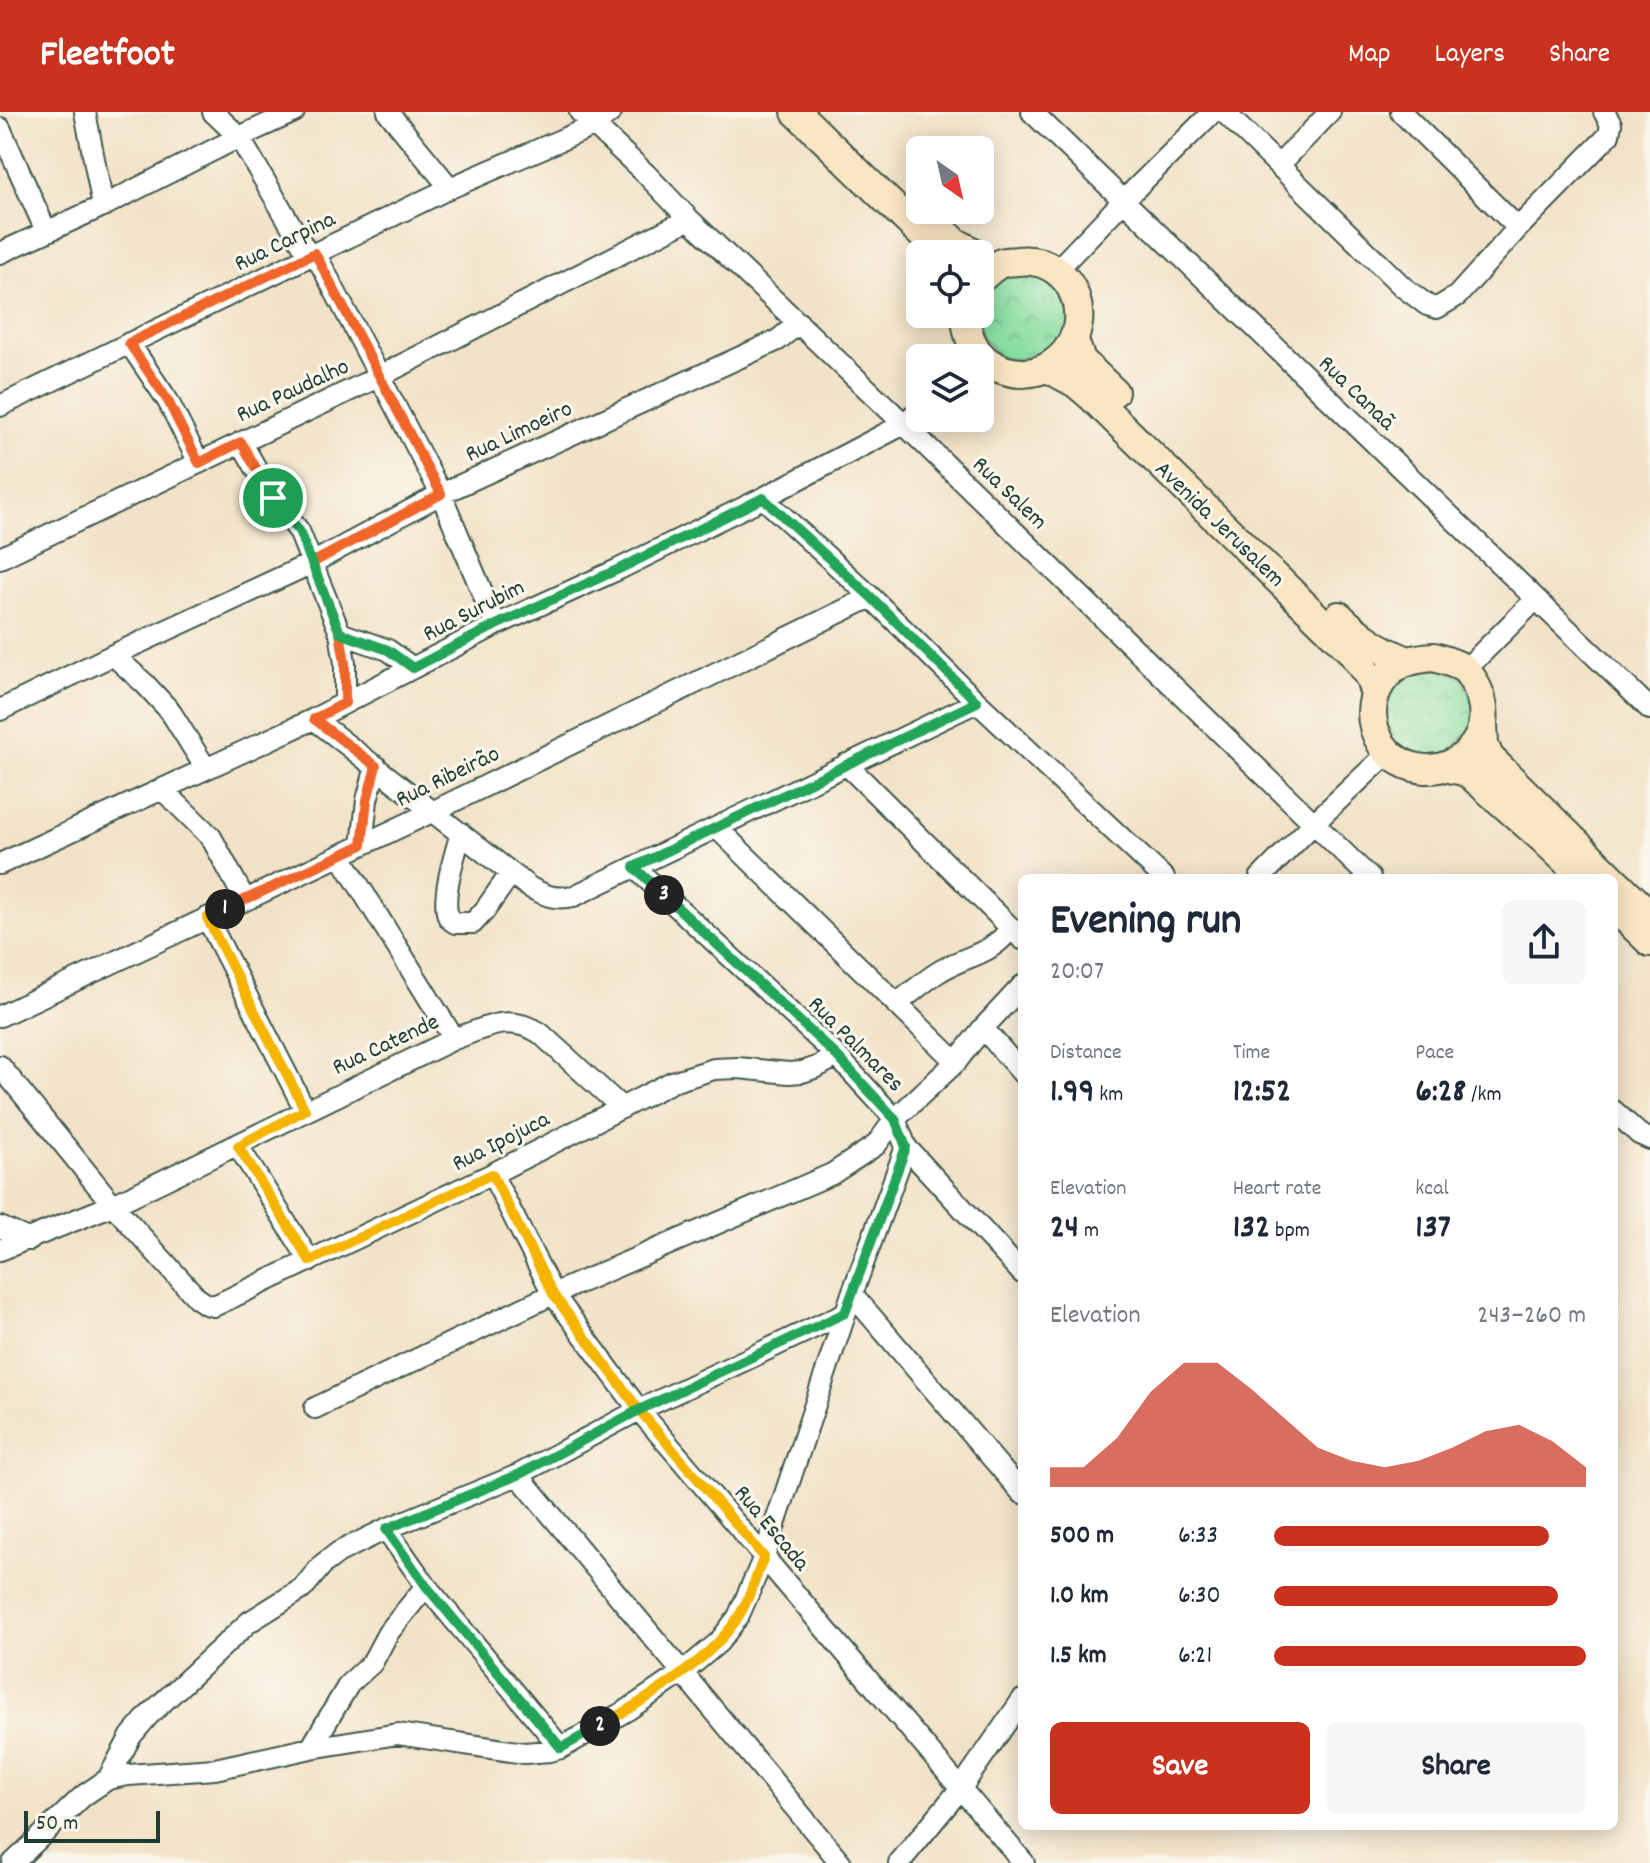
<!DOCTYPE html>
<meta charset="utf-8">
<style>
body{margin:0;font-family:Dekko,sans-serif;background:#f6f6f7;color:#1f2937;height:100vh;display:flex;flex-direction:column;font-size:30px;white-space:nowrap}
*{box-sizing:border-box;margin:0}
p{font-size:26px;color:#747a83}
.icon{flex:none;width:44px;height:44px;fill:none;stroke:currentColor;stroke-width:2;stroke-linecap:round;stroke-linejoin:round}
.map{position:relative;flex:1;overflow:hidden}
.drawer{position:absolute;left:1018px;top:762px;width:600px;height:956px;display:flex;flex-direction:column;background:#fff;border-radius:12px;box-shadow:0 4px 20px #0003}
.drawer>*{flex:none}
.needle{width:52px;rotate:146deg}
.tools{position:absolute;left:906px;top:24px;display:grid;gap:16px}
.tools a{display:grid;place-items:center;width:88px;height:88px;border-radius:12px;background:#fff;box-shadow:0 4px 20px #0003;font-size:40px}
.scale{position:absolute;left:24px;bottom:20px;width:136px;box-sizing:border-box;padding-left:8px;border:4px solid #1f3d34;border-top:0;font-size:22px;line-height:28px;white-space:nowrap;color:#1f3d34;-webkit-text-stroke:6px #fbf7ec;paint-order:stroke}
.pin{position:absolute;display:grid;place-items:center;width:68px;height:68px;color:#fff;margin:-34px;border:4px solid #fff;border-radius:50%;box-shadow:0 2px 8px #0007}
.km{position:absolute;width:40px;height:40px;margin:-20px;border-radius:50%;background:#222;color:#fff;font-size:22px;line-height:40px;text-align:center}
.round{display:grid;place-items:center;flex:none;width:84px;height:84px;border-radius:12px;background:#f6f6f7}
.summary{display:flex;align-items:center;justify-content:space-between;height:136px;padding:0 32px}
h1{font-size:44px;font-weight:800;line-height:60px}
.stats{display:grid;grid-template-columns:repeat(3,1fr);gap:12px;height:136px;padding:8px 32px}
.stats div{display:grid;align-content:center}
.stats b{font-size:34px;font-weight:800}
.stats small{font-size:22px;font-weight:400}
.stats p{font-size:22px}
.chart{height:224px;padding:16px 32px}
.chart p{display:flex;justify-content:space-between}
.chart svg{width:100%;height:144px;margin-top:8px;fill:#c8321e;opacity:.7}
.cta{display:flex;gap:16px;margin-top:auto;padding:16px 32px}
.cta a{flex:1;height:92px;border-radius:12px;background:#c8321e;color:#fff;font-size:32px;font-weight:800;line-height:92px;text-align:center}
.cta a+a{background:#f6f6f7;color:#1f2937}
ul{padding:0 32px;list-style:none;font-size:26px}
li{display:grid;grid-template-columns:128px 96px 1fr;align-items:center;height:60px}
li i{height:20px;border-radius:10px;background:#c8321e}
header{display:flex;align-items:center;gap:48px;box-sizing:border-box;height:112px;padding:0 40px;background:#c8321e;color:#fff}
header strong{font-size:38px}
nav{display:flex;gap:44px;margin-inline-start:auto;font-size:28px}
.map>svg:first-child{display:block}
</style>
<header>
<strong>Fleetfoot</strong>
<nav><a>Map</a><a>Layers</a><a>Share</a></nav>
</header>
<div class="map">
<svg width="1650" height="1751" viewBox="0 0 1650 1751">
<defs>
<pattern id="park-crowns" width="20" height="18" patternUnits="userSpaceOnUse" patternTransform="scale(2)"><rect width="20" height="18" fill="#87dda0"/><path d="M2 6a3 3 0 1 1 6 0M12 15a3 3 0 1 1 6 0" fill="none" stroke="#6eb483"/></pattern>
</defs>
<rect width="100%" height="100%" fill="#fbf7ec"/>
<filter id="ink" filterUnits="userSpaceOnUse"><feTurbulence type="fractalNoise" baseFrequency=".0125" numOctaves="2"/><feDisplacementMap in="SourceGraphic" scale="16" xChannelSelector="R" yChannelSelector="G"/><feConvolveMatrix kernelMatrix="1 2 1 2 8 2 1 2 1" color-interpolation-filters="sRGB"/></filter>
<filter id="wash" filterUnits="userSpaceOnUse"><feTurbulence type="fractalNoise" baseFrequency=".006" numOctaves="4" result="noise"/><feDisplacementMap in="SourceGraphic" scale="32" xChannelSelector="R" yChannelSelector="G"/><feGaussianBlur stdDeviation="1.8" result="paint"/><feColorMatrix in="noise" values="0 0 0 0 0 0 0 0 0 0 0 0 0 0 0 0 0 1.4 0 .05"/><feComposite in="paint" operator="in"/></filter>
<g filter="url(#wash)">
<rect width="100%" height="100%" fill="#f2e2c7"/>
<path fill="url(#park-crowns)" stroke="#538d6a" stroke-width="2" d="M 1009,160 L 1055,167 L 1073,209 L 1048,248 L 1002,247 L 981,225 L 978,202 L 980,202 C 980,179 992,173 1009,160 Z
M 1433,555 L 1463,565 L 1481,607 L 1441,650 L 1398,636 L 1385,608 L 1386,592 L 1392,578 L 1403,566 Z"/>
</g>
<g filter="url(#ink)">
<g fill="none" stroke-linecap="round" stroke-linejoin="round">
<defs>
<path id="street" d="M 85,0 L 103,94
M 213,0 L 239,25 L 309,144
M 388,0 L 450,76
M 580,0 L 646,62 L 689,107 L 904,312 L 1370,766
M 1032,0 L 1650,597
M 1224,0 L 1403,175 L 1427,193 L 1437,196 L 1457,184 L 1518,116 L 1609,23 L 1611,12 L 1604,0
M 1401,0 L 1518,116
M 0,16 L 46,119
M 1279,53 L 1330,0
M 0,141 L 103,94 L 239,25 L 294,0
M 315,141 L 441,382 L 496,513
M 1056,159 L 1123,89 L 1213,0
M 129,231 L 168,289 L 199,351
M 0,294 L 450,76 L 593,14 L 611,0
M 241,330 L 273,386 L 299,419 L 340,521 L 345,551 L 345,591
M 763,386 L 871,485 L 977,590 L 1164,766
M 0,446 L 380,264 L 689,107
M 340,521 L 388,538 L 413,556
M 113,543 L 145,572 L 170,599 L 205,655
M 1466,557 L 1535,488
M 0,598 L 113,543 L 312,451 L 441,382 L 778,228 L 799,211
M 314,607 L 529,775 C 546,784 555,788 574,784 L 977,590
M 846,652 L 1022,827
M 162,677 L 211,725 L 245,788
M 717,716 L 956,950
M 461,721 C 455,742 443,779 447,800 C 448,807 450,807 455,811 L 473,811 L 485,798 L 511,761
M 362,733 L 367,688 L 376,654
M 340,743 L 454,927
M 0,752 L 314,607 L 496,513 L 619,457 L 763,386 L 904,312 L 920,297
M 634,755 L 837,944 L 895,1007 L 906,1035 L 1022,1161
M 1260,766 L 1313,712 L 1387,642
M 207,806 L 305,998
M 896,892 C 910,882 923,870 937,861 C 964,843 990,845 1011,816
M 0,904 L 434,699 L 871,485
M 983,916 L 1022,961
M 0,954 L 113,1093 L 197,1186 L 206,1192 L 214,1194 L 492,1062 L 672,970 L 714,957 L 738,956 L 789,961 L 802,960 L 817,955 L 837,944
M 1614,999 L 1639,1022 L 1650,1027
M 238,1034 L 310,1149
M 492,1062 L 553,1182 L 639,1298 L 1024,1751
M 0,1115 L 30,1128
M 0,1138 L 113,1093 L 454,927 C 486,916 507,901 540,921 L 622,996
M 852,1182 L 1022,1381
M 315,1296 L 553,1182 L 832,1062 L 876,1033 L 895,1007 L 956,950 L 983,916 L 1022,874
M 518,1363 L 841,1751
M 386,1417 L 426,1474 L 561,1636
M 311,1636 L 349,1572 L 372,1551 L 388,1521 L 426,1474
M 108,1667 L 131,1624 L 148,1604 L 249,1510 L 302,1477 L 323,1452 L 339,1440 L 386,1417 L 518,1363 L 639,1298 L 845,1201
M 13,1751 L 83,1684 L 108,1667 L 128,1663 L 215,1657 L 311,1636 L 398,1622 L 524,1641 L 550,1639 L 561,1636 L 629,1597 L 682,1561 L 719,1530 L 738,1505 L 764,1445 L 852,1182 L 906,1035
M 899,1751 L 961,1676 L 1022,1588"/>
<path id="secondary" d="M 796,0 L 942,142
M 933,109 L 955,130 L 977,142
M 966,202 C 966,225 976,247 999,256 C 1015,263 1035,263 1051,253 C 1101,221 1078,142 1017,149 C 1011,150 1004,149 999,152 C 992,156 986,162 980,167
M 1074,229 L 1081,248 L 1114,280
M 1048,256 L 1077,272 L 1091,284 L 1351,539 L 1370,566 L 1375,583
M 1339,504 C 1362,526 1378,537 1408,549
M 1434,545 C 1444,548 1455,551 1463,556 C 1468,559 1471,565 1474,570 C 1487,593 1488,619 1469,639 C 1458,651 1441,658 1425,657 C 1373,653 1353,589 1394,557 C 1405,548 1420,546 1434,545 Z
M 1483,612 L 1484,633 L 1489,645 L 1612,766
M 1444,655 L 1464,659 L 1474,666 L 1543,727 L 1584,766
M 1614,768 L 1650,803
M 1614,795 L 1650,830"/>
</defs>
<use href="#street" stroke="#3f564a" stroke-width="24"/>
<use href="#secondary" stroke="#3f564a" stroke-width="32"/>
<use href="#street" stroke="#fff" stroke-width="20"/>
<use href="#secondary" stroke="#fbe6c4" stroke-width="28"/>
</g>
</g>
<g fill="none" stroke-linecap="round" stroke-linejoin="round" filter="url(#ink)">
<defs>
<path id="split-1" d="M 225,797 L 362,733 L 367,688 L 376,654 L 314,607 L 345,591 L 345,551 L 340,521 L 312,451 L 441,382 L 315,141 L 129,231 L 168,289 L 199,351 L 241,330 L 273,386"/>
<path id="split-2" d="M 225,797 L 207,806 L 305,998 L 238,1034 L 310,1149 L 492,1062 L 553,1182 L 639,1298 L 764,1445 C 756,1464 750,1485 740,1502 C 713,1548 645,1588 600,1614"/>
<path id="split-3" d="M 600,1614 L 561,1636 L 426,1474 L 386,1417 L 518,1363 L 639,1298 L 845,1201 L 906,1035 L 895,1007 L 837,944 L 664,783"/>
<path id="split-4" d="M 273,386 L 299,419 L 340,521 L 388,538 L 413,556 L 496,513 L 619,457 L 763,386 L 871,485 L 977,590 L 634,755 L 664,783"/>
</defs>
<use href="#split-1" stroke="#fff" stroke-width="16"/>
<use href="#split-2" stroke="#fff" stroke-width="16"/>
<use href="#split-3" stroke="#fff" stroke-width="16"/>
<use href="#split-4" stroke="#fff" stroke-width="16"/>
<use href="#split-1" stroke="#f0652b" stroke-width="10"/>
<use href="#split-2" stroke="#f5b400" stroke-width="10"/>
<use href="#split-3" stroke="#22a559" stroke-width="10"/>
<use href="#split-4" stroke="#22a559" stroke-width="10"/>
</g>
<g text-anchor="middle" stroke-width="6" stroke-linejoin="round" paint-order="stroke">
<g font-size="24" fill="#1f3d34" stroke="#fbf7ec">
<text transform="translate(284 128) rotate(-26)" y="8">Rua Carpina</text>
<text transform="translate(292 277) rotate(-25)" y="8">Rua Paudalho</text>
<text transform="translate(1358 280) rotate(44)" y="8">Rua Canaã</text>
<text transform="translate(518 318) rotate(-25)" y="8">Rua Limoeiro</text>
<text transform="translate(1011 380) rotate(44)" y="8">Rua Salem</text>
<text transform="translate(1221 411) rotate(44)" y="8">Avenida Jerusalem</text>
<text transform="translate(473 497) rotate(-27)" y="8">Rua Surubim</text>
<text transform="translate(447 663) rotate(-26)" y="8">Rua Ribeirão</text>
<text transform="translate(385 931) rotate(-25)" y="8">Rua Catende</text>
<text transform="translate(857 931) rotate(45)" y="8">Rua Palmares</text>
<text transform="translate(500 1028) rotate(-27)" y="8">Rua Ipojuca</text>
<text transform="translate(773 1415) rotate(50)" y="8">Rua Escada</text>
</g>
</g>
</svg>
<div class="tools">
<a><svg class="needle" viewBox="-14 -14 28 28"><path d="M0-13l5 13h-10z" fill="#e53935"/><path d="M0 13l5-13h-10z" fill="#747a83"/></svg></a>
<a><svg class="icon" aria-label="locate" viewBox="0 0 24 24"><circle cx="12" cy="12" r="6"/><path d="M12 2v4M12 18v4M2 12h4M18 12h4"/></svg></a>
<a><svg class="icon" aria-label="layers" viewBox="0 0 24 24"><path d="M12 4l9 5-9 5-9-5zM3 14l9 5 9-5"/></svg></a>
</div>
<div class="scale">50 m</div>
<div class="pin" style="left:273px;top:386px;background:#1e9e55"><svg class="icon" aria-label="arrive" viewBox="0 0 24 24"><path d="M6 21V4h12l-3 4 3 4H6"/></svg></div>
<b class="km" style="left:225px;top:797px">1</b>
<b class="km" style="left:600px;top:1614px">2</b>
<b class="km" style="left:664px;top:783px">3</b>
<section class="drawer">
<div class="summary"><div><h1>Evening run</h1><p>20:07</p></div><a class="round"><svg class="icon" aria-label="share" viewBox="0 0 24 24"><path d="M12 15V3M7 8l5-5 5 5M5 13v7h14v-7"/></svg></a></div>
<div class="stats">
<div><p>Distance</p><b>1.99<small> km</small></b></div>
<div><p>Time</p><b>12:52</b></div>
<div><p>Pace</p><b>6:28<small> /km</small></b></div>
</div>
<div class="stats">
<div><p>Elevation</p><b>24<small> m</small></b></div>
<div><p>Heart rate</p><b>132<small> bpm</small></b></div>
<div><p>kcal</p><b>137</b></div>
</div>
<div class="chart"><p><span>Elevation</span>243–260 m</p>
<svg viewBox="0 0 160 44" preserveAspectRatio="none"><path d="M0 44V38L10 38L20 29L30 15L40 6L50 6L60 14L70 23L80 32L90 36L100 38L110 36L120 32L130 27L140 25L150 30L160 38V44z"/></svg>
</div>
<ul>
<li><b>500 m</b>6:33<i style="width:88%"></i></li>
<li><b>1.0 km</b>6:30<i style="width:91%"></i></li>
<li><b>1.5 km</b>6:21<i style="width:100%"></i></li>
</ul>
<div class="cta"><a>Save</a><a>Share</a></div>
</section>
</div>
